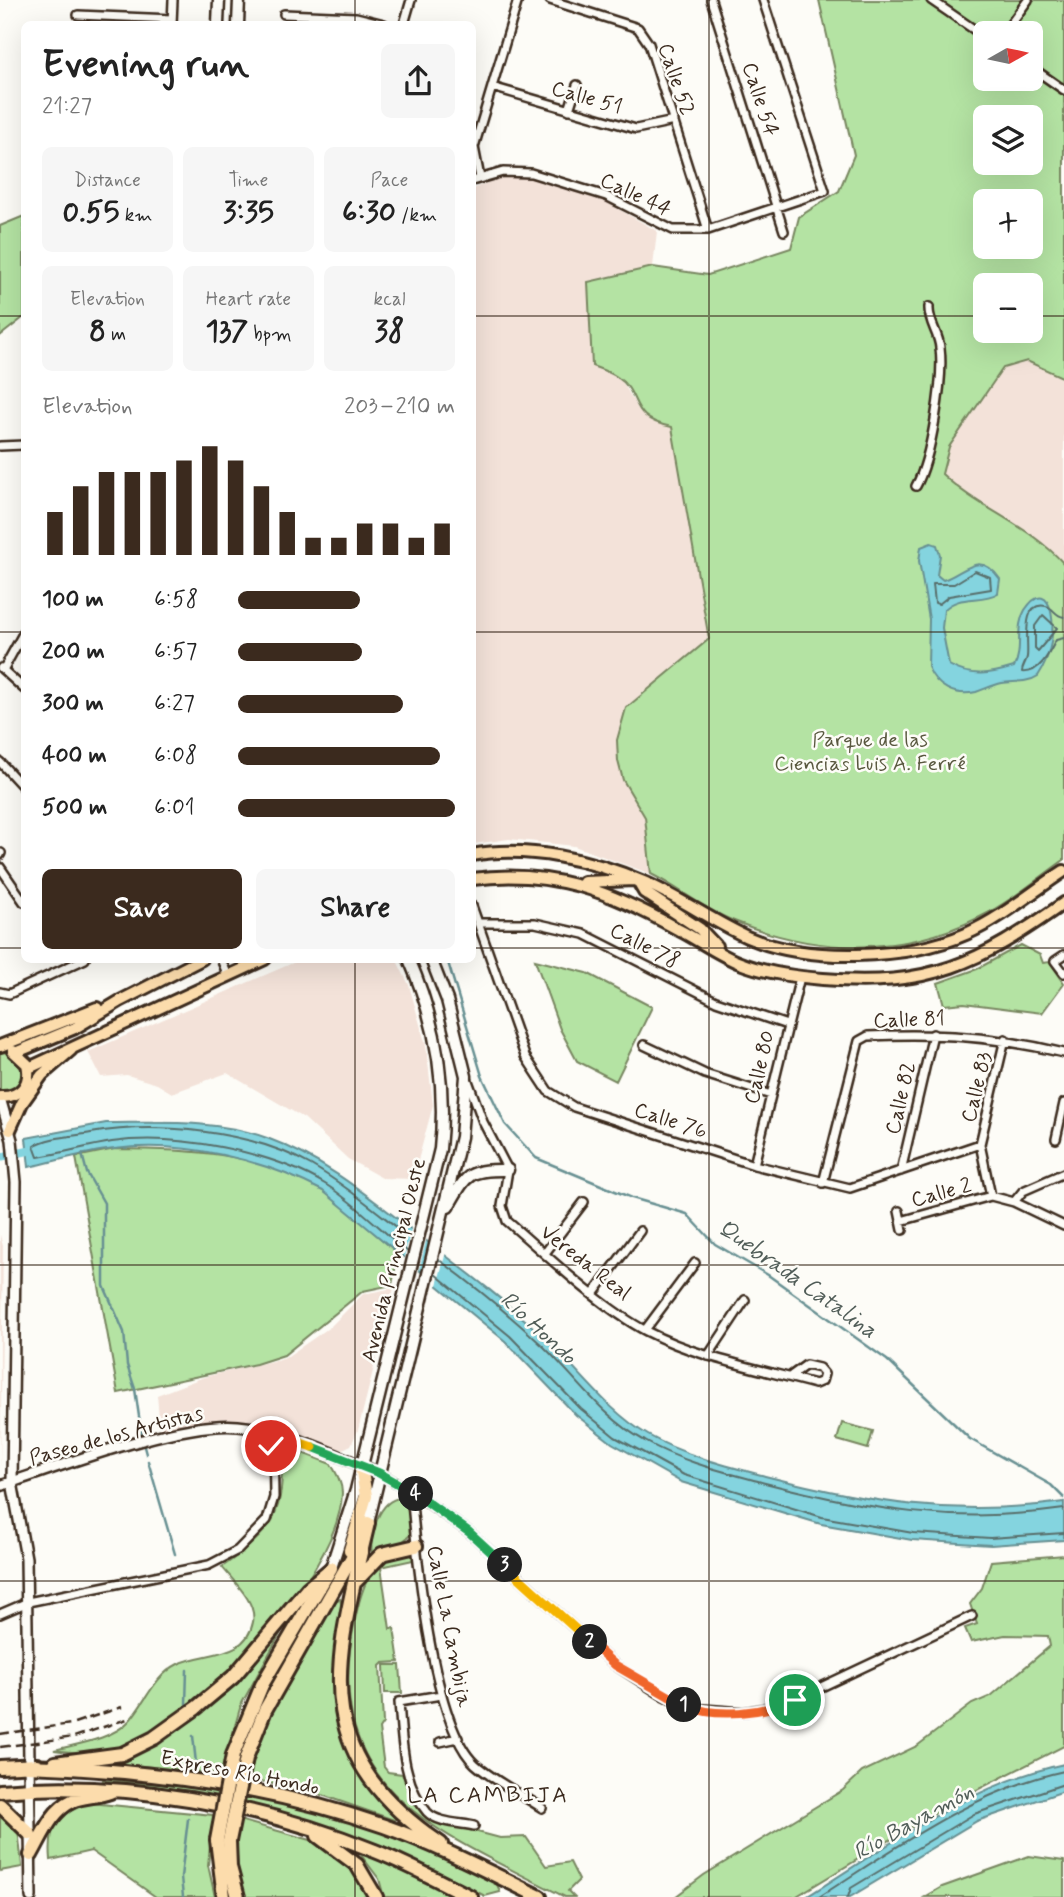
<!DOCTYPE html>
<meta charset="utf-8">
<style>
body{margin:0;font-family:Mynerve,sans-serif;background:#f6f6f6;color:#222;height:100vh;display:flex;flex-direction:column;font-size:26px;white-space:nowrap}
*{box-sizing:border-box;margin:0}
p{font-size:23px;color:#767676}
.icon{flex:none;width:38px;height:38px;fill:none;stroke:currentColor;stroke-width:2;stroke-linecap:round;stroke-linejoin:round}
.map{position:relative;flex:1;overflow:hidden}
.panel{position:absolute;left:21px;top:21px;width:455px;height:942px;display:flex;flex-direction:column;background:#fff;border-radius:10px;box-shadow:0 7px 28px #0002}
.panel>*{flex:none}
.needle{width:46px;rotate:81deg}
.tools{position:absolute;left:973px;top:21px;display:grid;gap:14px}
.tools a{display:grid;place-items:center;width:70px;height:70px;border-radius:10px;background:#fff;box-shadow:0 7px 28px #0002;font-size:35px}
.pin{position:absolute;display:grid;place-items:center;width:60px;height:60px;color:#fff;margin:-30px;border:4px solid #fff;border-radius:50%;box-shadow:0 2px 7px #0007}
.km{position:absolute;width:35px;height:35px;margin:-18px;border-radius:50%;background:#222;color:#fff;font-size:19px;line-height:35px;text-align:center}
.round{display:grid;place-items:center;flex:none;width:74px;height:74px;border-radius:10px;background:#f6f6f6}
.summary{display:flex;align-items:center;justify-content:space-between;height:119px;padding:0 21px}
h1{font-size:38px;font-weight:800;line-height:52px}
.figures{display:grid;grid-template-columns:repeat(3,1fr);gap:10px;height:119px;padding:7px 21px}
.figures div{display:grid;align-content:center;border-radius:10px;background:#f6f6f6;text-align:center}
.figures b{font-size:30px;font-weight:800}
.figures small{font-size:19px;font-weight:400}
.figures p{font-size:19px}
.chart{height:196px;padding:14px 21px}
.chart p{display:flex;justify-content:space-between}
.chart svg{width:100%;height:126px;margin-top:7px;stroke:#3b2a1e;stroke-width:6}
.primary-button{display:flex;gap:14px;margin-top:auto;padding:14px 21px}
.primary-button a{flex:1;height:80px;border-radius:10px;background:#3b2a1e;color:#fff;font-size:28px;font-weight:800;line-height:80px;text-align:center}
.primary-button a+a{background:#f6f6f6;color:#222}
ul{padding:0 21px;list-style:none;font-size:23px}
li{display:grid;grid-template-columns:112px 84px 1fr;align-items:center;height:52px}
li i{height:18px;border-radius:9px;background:#3b2a1e}
.map>svg:first-child{display:block}
</style>
<div class="map">
<svg width="1064" height="1897" viewBox="0 0 1064 1897">
<rect width="100%" height="100%" fill="#fdfcf7"/>
<filter id="ink" filterUnits="userSpaceOnUse"><feTurbulence type="fractalNoise" baseFrequency=".0143" numOctaves="2"/><feDisplacementMap in="SourceGraphic" scale="14" xChannelSelector="R" yChannelSelector="G"/><feConvolveMatrix kernelMatrix="1 2 1 2 8 2 1 2 1" color-interpolation-filters="sRGB"/></filter>
<g filter="url(#ink)">
<path fill="#f3e2d9" d="M 502,177 L 533,178 L 606,202 L 657,231 L 653,267 L 589,281 L 592,366 L 620,378 L 639,410 L 672,427 L 710,639 L 626,708 L 617,740 L 618,761 L 623,780 L 645,817 L 651,874 L 574,846 L 509,839 L 473,844 L 472,189 Z
M 1027,361 L 1064,378 L 1064,564 L 957,488 L 942,474 L 949,447 L 1003,368 Z
M 302,959 L 396,959 L 409,985 L 426,1046 L 433,1105 L 413,1179 L 382,1178 L 348,1159 L 304,1118 L 227,1073 L 172,1093 L 157,1084 L 127,1075 L 101,1077 L 88,1052 Z
M 0,1235 L 3,1246 L 0,1473 Z
M 394,1288 L 358,1430 L 351,1445 L 341,1450 L 277,1426 L 233,1420 L 160,1429 L 157,1395 L 204,1377 L 285,1358 L 330,1327 L 363,1294 Z"/>
<path fill="#b4e3a3" stroke="#788660" stroke-width="2" fill-rule="evenodd" d="M 819,0 L 1064,0 L 1064,378 L 1027,361 L 1003,368 L 949,447 L 942,474 C 979,509 1030,525 1064,564 L 1064,860 C 1037,879 1010,902 980,917 C 901,957 816,954 734,921 C 705,910 679,888 651,874 L 645,817 L 623,780 L 618,761 L 617,740 L 626,708 L 709,639 L 672,427 C 626,418 643,394 617,377 C 610,372 600,369 592,366 L 588,282 L 653,267 L 708,275 L 791,248 L 799,217 L 839,191 L 854,155 ZM 985,33 L 1031,33 L 1031,79 L 985,79 ZM 985,117 L 1031,117 L 1031,163 L 985,163 ZM 985,201 L 1031,201 L 1031,247 L 985,247 ZM 985,285 L 1031,285 L 1031,331 L 985,331 Z
M 24,216 L 24,317 L 0,336 L 0,226 Z
M 1021,945 L 1040,955 L 1043,963 L 1050,962 L 1064,983 L 1042,1013 L 964,1003 L 944,1005 L 938,983 L 977,969 Z
M 535,960 L 587,973 L 652,1007 L 616,1081 L 577,1061 L 560,1029 Z
M 0,1052 L 11,1053 L 25,1067 L 20,1088 L 0,1094 Z
M 115,1149 C 183,1149 264,1152 323,1191 C 349,1209 373,1233 398,1253 L 392,1285 L 363,1291 L 284,1355 L 256,1364 L 118,1393 L 76,1157 Z
M 842,1423 L 873,1431 L 868,1449 L 837,1440 Z
M 284,1446 L 331,1464 C 336,1473 342,1482 342,1493 C 340,1577 193,1724 117,1749 C 98,1755 74,1753 54,1750 C 77,1744 113,1739 129,1721 C 146,1702 154,1676 178,1664 C 205,1651 246,1659 253,1622 C 257,1602 234,1582 222,1567 C 273,1530 287,1513 280,1448 Z
M 401,1498 L 409,1511 L 410,1535 L 400,1544 L 372,1554 C 369,1535 379,1499 401,1498 Z
M 404,1553 L 412,1554 L 413,1560 L 381,1567 L 390,1629 L 394,1628 L 399,1662 L 383,1663 L 380,1666 L 383,1723 L 379,1729 L 384,1767 L 388,1772 L 402,1774 L 417,1805 L 436,1821 L 500,1838 L 526,1837 L 546,1866 L 570,1862 L 579,1880 L 568,1891 L 574,1897 L 565,1897 C 440,1832 318,1792 355,1620 C 361,1590 369,1559 404,1553 Z
M 1064,1555 L 1064,1746 L 955,1801 L 795,1897 L 675,1897 L 704,1875 L 843,1790 L 862,1772 L 917,1746 L 972,1704 L 991,1696 L 1050,1646 L 1048,1636 L 1005,1635 L 971,1642 L 965,1628 L 977,1624 L 970,1604 L 982,1588 L 991,1561 Z
M 340,1599 L 342,1607 C 329,1664 326,1721 359,1773 C 370,1790 384,1803 397,1818 L 394,1820 L 322,1795 L 247,1778 L 263,1724 L 331,1602 Z
M 286,1623 L 241,1705 L 221,1774 L 104,1762 L 153,1741 Z
M 400,1665 L 402,1693 L 385,1693 L 384,1665 Z
M 103,1780 L 218,1788 L 216,1797 L 102,1785 Z
M 244,1794 C 333,1811 415,1842 496,1882 L 500,1892 L 485,1896 C 407,1855 329,1822 242,1803 Z
M 90,1803 L 213,1815 L 208,1865 L 215,1897 L 156,1897 L 91,1851 L 51,1860 C 48,1824 56,1814 90,1803 Z
M 0,1811 L 18,1829 L 22,1867 L 0,1871 Z
M 239,1820 L 325,1844 L 348,1861 L 369,1897 L 243,1897 C 235,1870 234,1848 239,1820 Z
M 363,1852 L 457,1897 L 384,1897 L 379,1879 L 361,1855 Z
M 1029,1856 L 1064,1861 L 1064,1897 L 925,1897 L 942,1887 Z"/>
<path fill="#84d4df" stroke="#679092" stroke-width="2" d="M 931,543 L 937,545 L 940,555 L 937,575 L 943,580 C 965,573 979,549 1000,579 L 998,593 C 981,603 959,594 944,610 L 942,628 L 949,665 C 971,678 991,674 1014,667 C 1024,649 1014,628 1025,610 C 1052,569 1064,638 1038,676 C 1028,683 1014,681 1002,683 C 993,685 985,689 976,692 C 955,697 936,687 928,667 L 929,619 L 919,561 L 921,547 Z
M 106,1123 C 159,1123 217,1119 267,1138 C 324,1159 368,1196 416,1233 C 462,1268 509,1303 550,1343 C 582,1374 609,1412 648,1435 C 683,1455 727,1466 765,1476 C 872,1503 953,1517 1064,1502 L 1064,1540 L 991,1545 L 912,1540 L 821,1524 L 681,1482 L 612,1443 L 576,1415 L 505,1341 L 323,1191 C 262,1159 183,1140 114,1149 C 85,1152 57,1161 29,1167 L 26,1138 Z
M 1064,1764 L 1064,1791 L 977,1821 L 850,1897 L 806,1897 C 886,1847 970,1784 1064,1764 Z"/>
<path fill="#fdfcf7" d="M 412,1225 L 427,1237 L 418,1274 L 403,1261 Z
M 430,1239 L 446,1252 L 436,1289 L 421,1277 Z"/>
<g fill="none" stroke-linecap="round" stroke-linejoin="round">
<path stroke="#586e6b" stroke-width="2" d="M 975,571 L 990,577 L 991,589 L 949,596 L 939,604 L 935,603 L 933,584 L 954,584 Z
M 1043,615 L 1057,628 L 1038,651 L 1035,648 L 1035,626 Z
M 1064,617 C 1055,616 1054,608 1046,606 C 1020,600 1029,645 1027,657 C 1026,663 1022,666 1022,672 C 1039,674 1049,654 1056,640 L 1064,638
M 408,1252 C 381,1230 354,1202 325,1184 C 271,1151 175,1133 112,1142 C 87,1146 63,1153 38,1157 L 34,1146 C 47,1137 75,1136 91,1133 C 158,1121 252,1131 311,1165 C 347,1186 378,1213 411,1238
M 438,1259 C 475,1286 511,1316 544,1347 C 577,1379 604,1419 645,1441 C 681,1462 725,1472 765,1483 C 871,1510 954,1525 1064,1509
M 435,1274 L 510,1336 L 581,1409 L 615,1437 L 684,1475 L 822,1517 L 913,1533 L 990,1538 L 1064,1533
M 819,1897 C 894,1849 975,1790 1064,1771
M 848,1897 L 851,1888 L 974,1814 L 1064,1784"/>
<path stroke="#679092" stroke-width="2.5" d="M 447,959 L 482,1076 L 505,1124 L 536,1158 L 632,1198 L 687,1214 L 715,1244 L 768,1275 L 887,1360 L 970,1439 L 1051,1485 L 1064,1498
M 82,1154 L 87,1173 L 104,1203 L 104,1286 L 124,1332 L 127,1365 L 135,1389 L 142,1437
M 143,1443 L 146,1454
M 148,1461 L 175,1554
M 186,1704 L 187,1670
M 193,1736 L 196,1763
M 183,1897 L 181,1877 L 188,1819"/>
<path stroke="#84d4df" stroke-width="8" d="M 0,1157 L 28,1151"/>
<defs>
<path id="minor" d="M 550,0 L 638,28 L 649,44 L 708,230
M 711,0 L 784,231
M 931,0 L 985,37
M 284,14 L 356,17 L 384,24
M 78,15 L 172,19
M 172,24 L 173,0
M 404,24 L 411,0
M 1004,33 L 1028,0
M 1031,67 L 1064,90
M 492,87 L 636,129 L 674,121
M 569,110 L 577,85
M 480,178 L 474,147 L 518,0
M 472,181 L 503,172 L 531,173 L 606,196 L 673,230 L 708,230 L 825,191 L 763,0
M 0,446 L 24,445
M 916,486 C 931,460 944,378 940,348 C 939,333 928,322 929,307
M 1,668 L 24,689
M 3,670 L 24,632
M 0,762 L 24,788
M 0,855 L 1,853
M 0,867 L 24,902
M 472,906 L 525,1056 L 548,1091 L 574,1107 L 754,1165 L 850,1188 L 980,1144
M 480,923 L 535,923 L 584,934 L 716,1001 L 787,1025
M 1064,955 L 1055,961 L 1064,973
M 221,959 L 228,976
M 0,992 L 9,994 L 85,959
M 644,1045 L 705,1074 L 771,1095
M 467,1078 L 483,1122 L 508,1170 L 502,1206 L 507,1221 C 548,1256 599,1306 646,1331 C 698,1358 760,1369 815,1384 L 822,1381 L 824,1374 L 819,1368 L 806,1365 L 792,1375
M 1056,1139 L 1064,1103
M 754,1165 L 800,977
M 901,1171 L 933,1034
M 823,1183 L 859,1041 L 868,1036 C 940,1033 993,1036 1064,1053
M 991,1196 L 980,1144 L 1005,1039
M 1014,1202 L 1023,1191 L 1064,1173
M 899,1211 L 903,1230
M 901,1221 L 991,1196 L 1014,1202 L 1064,1226
M 545,1253 L 584,1202
M 594,1293 L 640,1231
M 645,1330 L 695,1263
M 708,1356 L 745,1300
M 379,1473 L 411,1491 L 469,1532 L 615,1665 L 660,1694 L 690,1708 L 744,1712 L 783,1705 L 972,1616
M 411,1491 C 416,1551 432,1725 475,1764 C 494,1781 521,1794 542,1808
M 0,1614 L 28,1602 L 209,1565 L 238,1550 L 267,1520 L 274,1497 L 273,1434
M 441,1695 L 399,1702 C 402,1738 402,1783 427,1812 C 437,1823 461,1823 474,1826
M 440,1742 L 458,1738"/>
<path id="tertiary" d="M 0,1098 L 12,1140 L 16,1182 L 12,1482 L 26,1558 L 31,1897
M 0,1486 C 61,1466 177,1421 238,1426 C 286,1430 335,1455 379,1473"/>
<path id="secondary" d="M 218,24 L 219,0
M 238,24 L 239,0
M 448,1207 C 467,1174 468,1169 508,1170
M 368,1523 L 461,1137 L 466,1076 L 447,1000 L 431,959
M 331,1568 L 356,1490 L 440,1149 C 447,1082 436,1021 409,959"/>
<path id="primary" d="M 472,855 C 529,845 592,860 644,882 C 679,897 712,921 747,937 C 807,963 907,960 966,934 C 1002,918 1032,892 1064,871
M 472,879 C 551,868 612,892 679,930 C 699,940 719,955 740,963 C 765,973 797,977 823,979 C 930,988 979,963 1064,903
M 637,880 L 644,892 L 700,929 L 716,946
M 584,882 L 634,880
M 0,1046 L 97,1008
M 17,1052 L 75,1028 L 120,1001 L 202,959
M 29,1068 L 265,959
M 0,1097 C 20,1098 32,1084 27,1064 L 13,1051
M 10,1130 L 22,1103 L 42,1075 L 71,1050"/>
<path id="trunk" d="M 350,1550 L 366,1496 L 361,1466
M 246,1758 L 265,1710 L 360,1543
M 55,1763 L 122,1754 L 154,1738 L 196,1708 L 233,1677 L 308,1588 L 328,1571
M 0,1767 L 37,1765
M 0,1791 C 125,1780 259,1804 375,1851 C 408,1864 439,1881 471,1897
M 0,1805 L 30,1834
M 318,1836 L 357,1865 L 376,1897
M 229,1841 L 230,1867 L 238,1897
M 31,1855 C 42,1836 51,1811 72,1801 C 83,1796 97,1797 110,1792"/>
<path id="motorway" d="M 368,1523 C 336,1661 303,1750 441,1844
M 356,1581 L 382,1554 L 416,1546
M 233,1755 L 262,1685 L 331,1568
M 27,1766 C 148,1770 269,1786 384,1826 C 437,1845 489,1872 540,1897
M 217,1840 L 224,1897"/>
</defs>
<use href="#minor" stroke="#3b2a1e" stroke-width="12"/>
<use href="#tertiary" stroke="#3b2a1e" stroke-width="14"/>
<use href="#secondary" stroke="#3b2a1e" stroke-width="15"/>
<use href="#primary" stroke="#3b2a1e" stroke-width="16"/>
<use href="#trunk" stroke="#3b2a1e" stroke-width="18"/>
<use href="#motorway" stroke="#3b2a1e" stroke-width="18"/>
<use href="#minor" stroke="#fdfcf7" stroke-width="7"/>
<use href="#tertiary" stroke="#fdfcf7" stroke-width="9"/>
<use href="#secondary" stroke="#fdfcf7" stroke-width="10"/>
<use href="#primary" stroke="#fcdcac" stroke-width="10"/>
<use href="#trunk" stroke="#fcdcac" stroke-width="12"/>
<use href="#motorway" stroke="#fcdcac" stroke-width="12"/>
<path stroke="#3b2a1e" stroke-width="2.5" stroke-dasharray="10 5" stroke-linecap="butt" d="M 0,1734 L 71,1724 L 122,1707
M 0,1747 L 74,1737 L 127,1719"/>
<defs>
<path id="trunk-bridge" d="M 229,1841 L 246,1758"/>
<path id="motorway-bridge" d="M 217,1840 L 233,1755"/>
</defs>
<use href="#trunk-bridge" stroke="#3b2a1e" stroke-width="18" stroke-linecap="butt"/>
<use href="#motorway-bridge" stroke="#3b2a1e" stroke-width="18" stroke-linecap="butt"/>
<use href="#trunk-bridge" stroke="#fcdcac" stroke-width="12"/>
<use href="#motorway-bridge" stroke="#fcdcac" stroke-width="12"/>
</g>
</g>
<g fill="none" stroke-linecap="round" stroke-linejoin="round" filter="url(#ink)">
<defs>
<path id="split-1" d="M 684,1705 C 717,1719 762,1713 795,1700"/>
<path id="split-2" d="M 590,1642 L 615,1665 L 684,1705"/>
<path id="split-3" d="M 505,1565 L 590,1642"/>
<path id="split-4" d="M 416,1494 L 469,1532 L 505,1565"/>
<path id="split-5" d="M 313,1447 L 379,1473 L 416,1494"/>
<path id="split-6" d="M 271,1446 L 273,1434 L 313,1447"/>
</defs>
<use href="#split-1" stroke="#fff" stroke-width="14"/>
<use href="#split-2" stroke="#fff" stroke-width="14"/>
<use href="#split-3" stroke="#fff" stroke-width="14"/>
<use href="#split-4" stroke="#fff" stroke-width="14"/>
<use href="#split-5" stroke="#fff" stroke-width="14"/>
<use href="#split-6" stroke="#fff" stroke-width="14"/>
<use href="#split-1" stroke="#f0652b" stroke-width="9"/>
<use href="#split-2" stroke="#f0652b" stroke-width="9"/>
<use href="#split-3" stroke="#f5b400" stroke-width="9"/>
<use href="#split-4" stroke="#22a559" stroke-width="9"/>
<use href="#split-5" stroke="#22a559" stroke-width="9"/>
<use href="#split-6" stroke="#f5b400" stroke-width="9"/>
</g>
<path fill="none" stroke="#3b2a1e" stroke-width="2" stroke-opacity="0.55" d="M 355,0 L 355,24M 709,0 L 709,1897M 0,316 L 24,316M 472,316 L 985,316M 1031,316 L 1064,316M 0,632 L 24,632M 472,632 L 1064,632M 0,948 L 24,948M 472,948 L 1064,948M 355,959 L 355,1897M 0,1265 L 1064,1265M 0,1581 L 1064,1581"/>
<g text-anchor="middle" stroke-width="5" stroke-linejoin="round" paint-order="stroke">
<g font-size="21" fill="#3b2a1e" stroke="#fdfcf7">
<text transform="translate(677 79) rotate(71)" y="7">Calle 52</text>
<text transform="translate(587 97) rotate(16)" y="7">Calle 51</text>
<text transform="translate(761 99) rotate(72)" y="7">Calle 54</text>
<text transform="translate(636 194) rotate(25)" y="7">Calle 44</text>
<text transform="translate(645 945) rotate(27)" y="7">Calle 78</text>
<text transform="translate(909 1019) rotate(-2)" y="7">Calle 81</text>
<text transform="translate(759 1067) rotate(-77)" y="7">Calle 80</text>
<text transform="translate(976 1087) rotate(-76)" y="7">Calle 83</text>
<text transform="translate(900 1098) rotate(-77)" y="7">Calle 82</text>
<text transform="translate(671 1120) rotate(18)" y="7">Calle 76</text>
<text transform="translate(941 1192) rotate(-15)" y="7">Calle 2</text>
<text transform="translate(393 1260) rotate(-76)" y="7">Avenida Principal Oeste</text>
<text transform="translate(586 1262) rotate(38)" y="7">Vereda Real</text>
<text transform="translate(116 1435) rotate(-15)" y="7">Paseo de los Artistas</text>
<text transform="translate(450 1626) rotate(79)" y="7">Calle La Cambija</text>
<text transform="translate(240 1772) rotate(11)" y="7">Expreso Río Hondo</text>
</g>
<g font-size="21" fill="#59583f" stroke="#fdfcf7">
<text x="870" y="746">Parque de las<tspan x="870" dy="24">Ciencias Luis A. Ferré</tspan></text>
</g>
<g font-size="23" font-style="italic" fill="#515d58" stroke="#fdfcf7">
<text transform="translate(798 1278) rotate(35)" y="8">Quebrada Catalina</text>
<text transform="translate(539 1327) rotate(43)" y="8">Río Hondo</text>
<text transform="translate(913 1821) rotate(-29)" y="8">Río Bayamón</text>
</g>
<g font-size="23" letter-spacing="2" fill="#3b2a1e" stroke="#fdfcf7">
<text x="488" y="1802">LA CAMBIJA</text>
</g>
</g>
</svg>
<div class="tools">
<a><svg class="needle" viewBox="-14 -14 28 28"><path d="M0-13l5 13h-10z" fill="#e53935"/><path d="M0 13l5-13h-10z" fill="#767676"/></svg></a>
<a><svg class="icon" aria-label="layers" viewBox="0 0 24 24"><path d="M12 4l9 5-9 5-9-5zM3 14l9 5 9-5"/></svg></a>
<a>+</a>
<a>−</a>
</div>
<div class="pin" style="left:795px;top:1700px;background:#1e9e55"><svg class="icon" aria-label="arrive" viewBox="0 0 24 24"><path d="M6 21V4h12l-3 4 3 4H6"/></svg></div>
<div class="pin" style="left:271px;top:1446px;background:#d93025"><svg class="icon" aria-label="check" viewBox="0 0 24 24"><path d="M5 12l5 5 9-10"/></svg></div>
<b class="km" style="left:684px;top:1705px">1</b>
<b class="km" style="left:590px;top:1642px">2</b>
<b class="km" style="left:505px;top:1565px">3</b>
<b class="km" style="left:416px;top:1494px">4</b>
<section class="panel">
<div class="summary"><div><h1>Evening run</h1><p>21:27</p></div><a class="round"><svg class="icon" aria-label="share" viewBox="0 0 24 24"><path d="M12 15V3M7 8l5-5 5 5M5 13v7h14v-7"/></svg></a></div>
<div class="figures">
<div><p>Distance</p><b>0.55<small> km</small></b></div>
<div><p>Time</p><b>3:35</b></div>
<div><p>Pace</p><b>6:30<small> /km</small></b></div>
</div>
<div class="figures">
<div><p>Elevation</p><b>8<small> m</small></b></div>
<div><p>Heart rate</p><b>137<small> bpm</small></b></div>
<div><p>kcal</p><b>38</b></div>
</div>
<div class="chart"><p><span>Elevation</span>203–210 m</p>
<svg viewBox="0 0 160 44" preserveAspectRatio="none"><path d="M5 44V29M15 44V20M25 44V15M35 44V15M45 44V15M55 44V11M65 44V6M75 44V11M85 44V20M95 44V29M105 44V38M115 44V38M125 44V33M135 44V33M145 44V38M155 44V33"/></svg>
</div>
<ul>
<li><b>100 m</b>6:58<i style="width:56%"></i></li>
<li><b>200 m</b>6:57<i style="width:57%"></i></li>
<li><b>300 m</b>6:27<i style="width:76%"></i></li>
<li><b>400 m</b>6:08<i style="width:93%"></i></li>
<li><b>500 m</b>6:01<i style="width:100%"></i></li>
</ul>
<div class="primary-button"><a>Save</a><a>Share</a></div>
</section>
</div>
